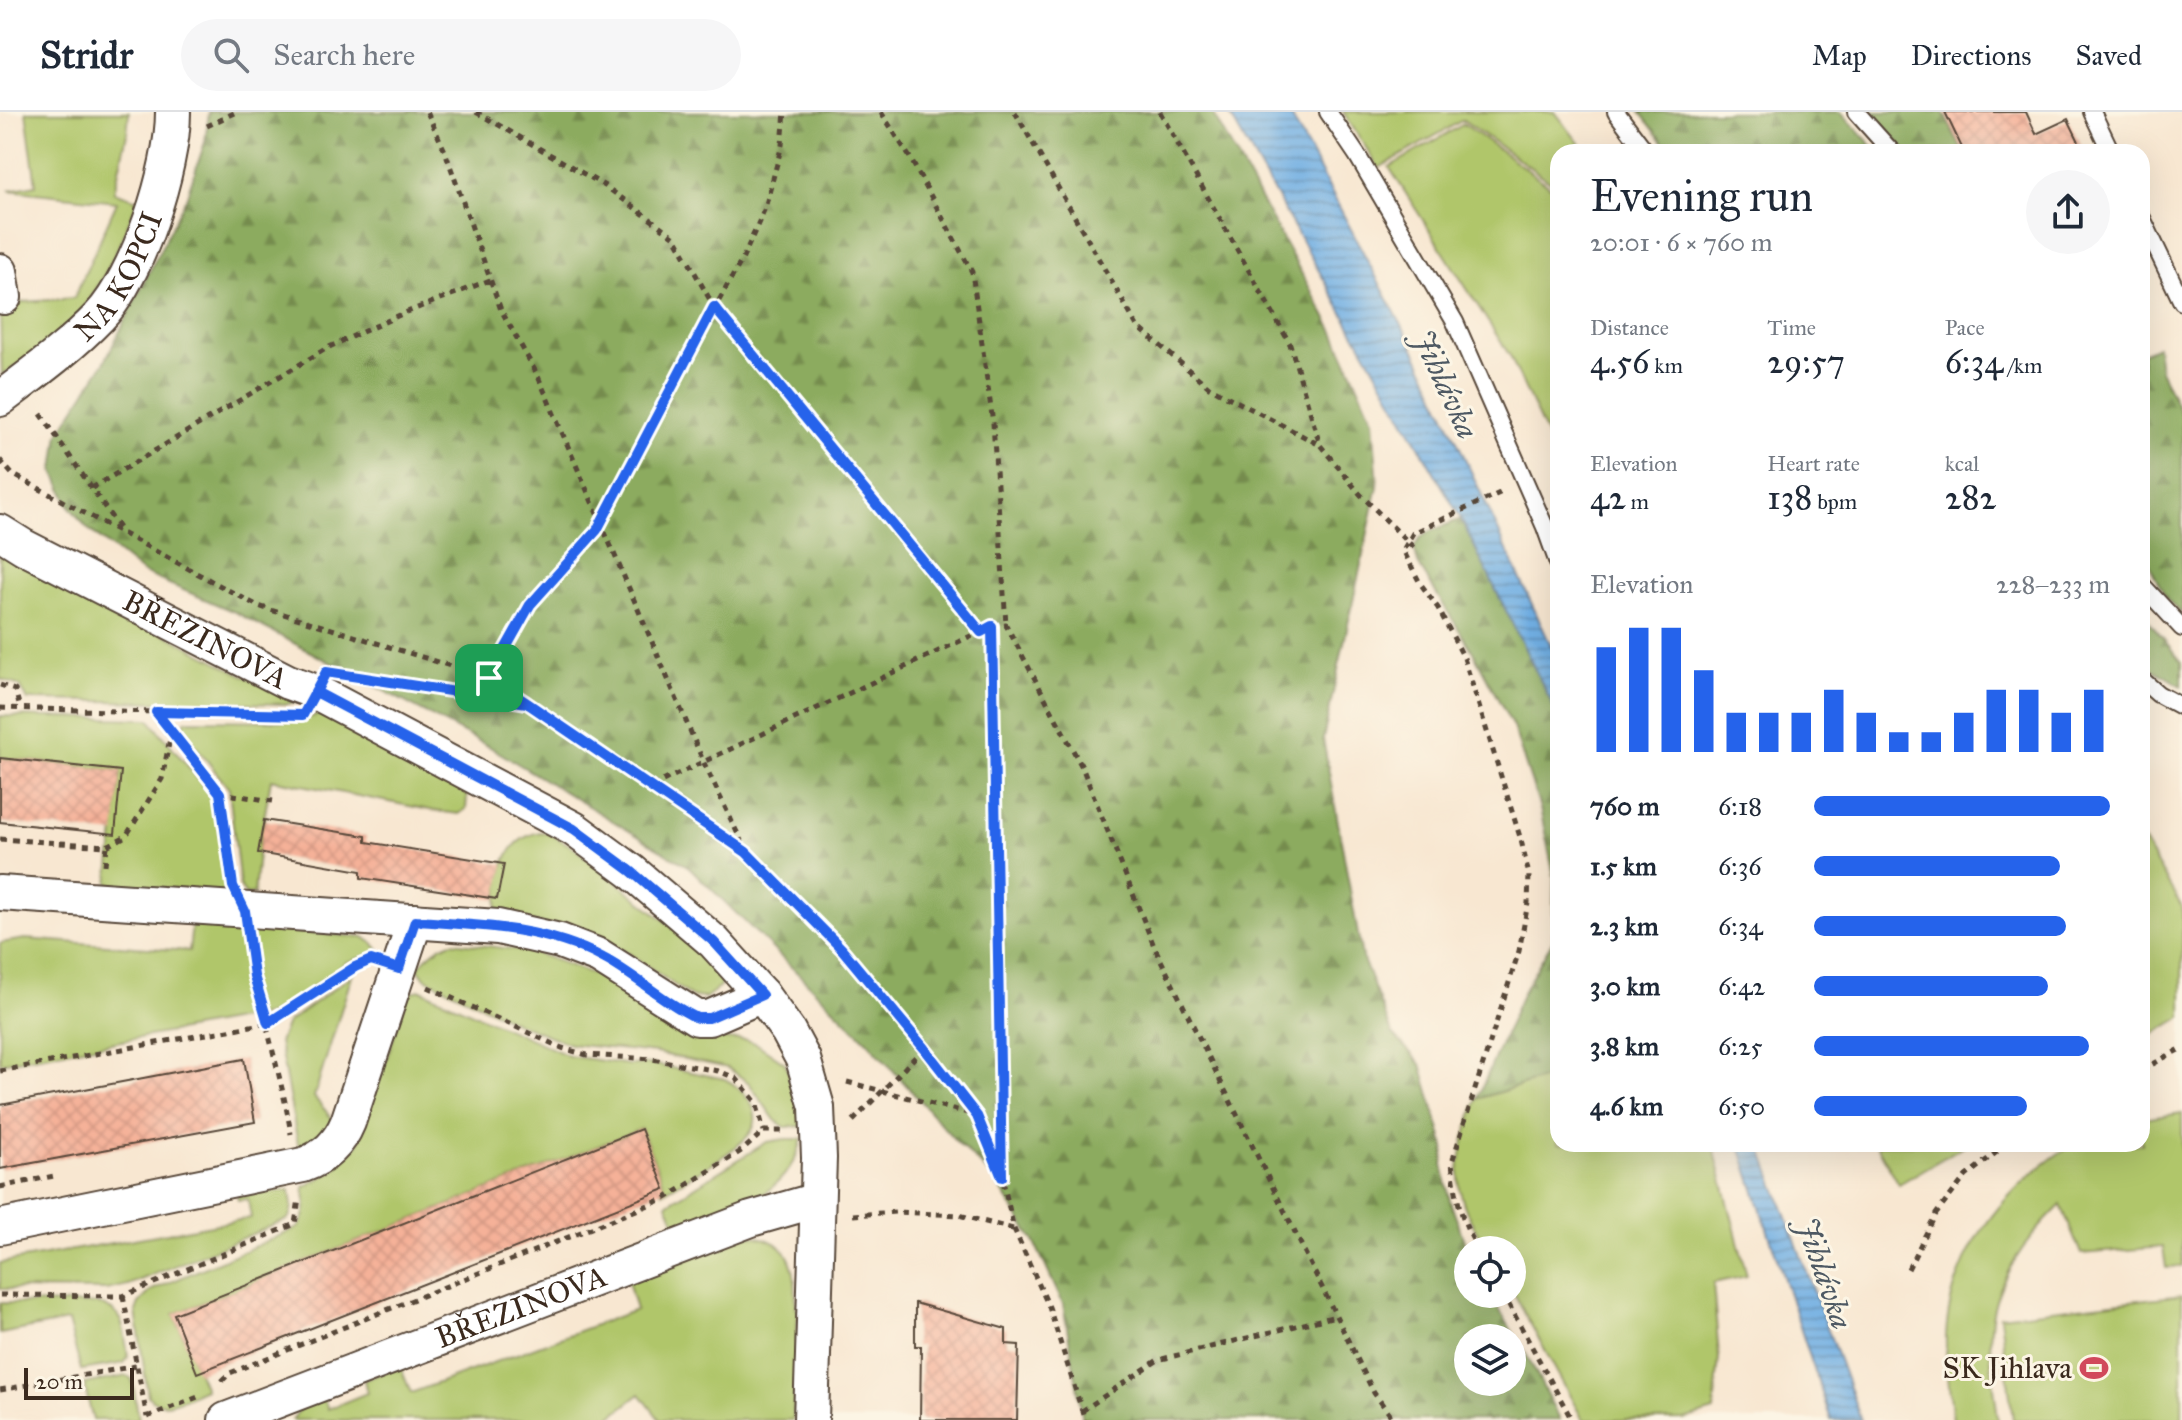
<!DOCTYPE html>
<meta charset="utf-8">
<style>
body{margin:0;font-family:"IM FELL Great Primer",serif;background:#f6f6f7;color:#1f2937;height:100vh;display:flex;flex-direction:column;font-size:30px;white-space:nowrap}
*{box-sizing:border-box;margin:0}
p{font-size:26px;color:#747a83}
.icon{flex:none;width:44px;height:44px;fill:none;stroke:currentColor;stroke-width:2;stroke-linecap:round;stroke-linejoin:round}
.map{position:relative;flex:1;overflow:hidden}
.panel{position:absolute;left:1550px;top:32px;width:600px;height:1008px;display:flex;flex-direction:column;background:#fff;border-radius:24px;box-shadow:0 8px 32px #0002}
.panel>*{flex:none}
.tools{position:absolute;left:1454px;top:1124px;display:grid;gap:16px}
.tools a{display:grid;place-items:center;width:72px;height:72px;border-radius:50%;background:#fff;box-shadow:0 8px 32px #0002;font-size:40px}
.scale{position:absolute;left:24px;bottom:20px;width:110px;box-sizing:border-box;padding-left:8px;border:4px solid #3b2a1e;border-top:0;font-size:22px;line-height:28px;white-space:nowrap;color:#3b2a1e;-webkit-text-stroke:6px #fcf5e5;paint-order:stroke}
.pin{position:absolute;display:grid;place-items:center;width:68px;height:68px;color:#fff;margin:-34px;border-radius:16px;box-shadow:0 4px 12px #0006}
.round{display:grid;place-items:center;flex:none;width:84px;height:84px;border-radius:42px;background:#f6f6f7}
.head{display:flex;align-items:center;justify-content:space-between;height:136px;padding:0 40px}
h1{font-size:44px;font-weight:600;line-height:60px}
.stats{display:grid;grid-template-columns:repeat(3,1fr);gap:12px;height:136px;padding:8px 40px}
.stats div{display:grid;align-content:center}
.stats b{font-size:34px;font-weight:600}
.stats small{font-size:22px;font-weight:400}
.stats p{font-size:22px}
.chart{height:224px;padding:16px 40px}
.chart p{display:flex;justify-content:space-between}
.chart svg{width:100%;height:144px;margin-top:8px;stroke:#2563eb;stroke-width:6}
ul{padding:0 40px;list-style:none;font-size:26px}
li{display:grid;grid-template-columns:128px 96px 1fr;align-items:center;height:60px}
li i{height:20px;border-radius:10px;background:#2563eb}
header{display:flex;align-items:center;gap:48px;box-sizing:border-box;height:112px;padding:0 40px;background:#fff;border-bottom:2px solid #e0e1e3}
header strong{font-size:38px}
nav{display:flex;gap:44px;margin-inline-start:auto;font-size:28px}
.search{width:560px;height:72px;background:#f6f6f7;display:flex;align-items:center;gap:20px;box-sizing:border-box;padding:0 28px;border-radius:44px;color:#747a83;font-size:30px}
.map>svg:first-child{display:block}
</style>
<header>
<strong>Stridr</strong>
<div class="search"><svg class="icon" aria-label="search" viewBox="0 0 24 24"><circle cx="10" cy="10" r="6"/><path d="M15 15l6 6"/></svg>Search here</div>
<nav><a>Map</a><a>Directions</a><a>Saved</a></nav>
</header>
<div class="map">
<svg width="2182" height="1308" viewBox="0 0 2182 1308">
<defs>
<pattern id="forest-firs" width="22" height="20" patternUnits="userSpaceOnUse" patternTransform="scale(2)"><rect width="22" height="20" fill="#8cab5f"/><path d="M5 1l3.5 6h-7zM16 11l3.5 6h-7z" fill="#748b4e"/></pattern>
<pattern id="water-rules" width="6" height="5" patternUnits="userSpaceOnUse" patternTransform="scale(2)"><rect width="6" height="5" fill="#71afe3"/><path d="M0 2.5h6" fill="none" stroke="#5e8fb7"/></pattern>
<pattern id="building-cross-hatch" width="8" height="8" patternUnits="userSpaceOnUse" patternTransform="scale(2)"><rect width="8" height="8" fill="#f5b198"/><path d="M0 0l8 8M0 8l8-8" fill="none" stroke="#d39883"/></pattern>
</defs>
<rect width="100%" height="100%" fill="#fcf5e5"/>
<filter id="ink" filterUnits="userSpaceOnUse"><feTurbulence type="fractalNoise" baseFrequency=".0125" numOctaves="2"/><feDisplacementMap in="SourceGraphic" scale="16" xChannelSelector="R" yChannelSelector="G"/><feConvolveMatrix kernelMatrix="1 2 1 2 8 2 1 2 1" color-interpolation-filters="sRGB"/></filter>
<filter id="wash" filterUnits="userSpaceOnUse"><feTurbulence type="fractalNoise" baseFrequency=".006" numOctaves="4" result="noise"/><feDisplacementMap in="SourceGraphic" scale="32" xChannelSelector="R" yChannelSelector="G"/><feGaussianBlur stdDeviation="1.8" result="paint"/><feColorMatrix in="noise" values="0 0 0 0 0 0 0 0 0 0 0 0 0 0 0 0 0 1.4 0 .05"/><feComposite in="paint" operator="in"/></filter>
<g filter="url(#wash)">
<rect width="100%" height="100%" fill="#f8e7d1"/>
<path fill="#b0c66b" stroke="#767844" stroke-width="2" d="M 26,0 L 129,0 L 127,22 L 114,80 L 138,88 C 123,125 103,175 76,205 C 56,229 29,247 2,263 L 0,192 L 74,186 L 117,90 L 9,78 L 36,73 Z
M 1343,0 L 1555,0 L 1586,40 L 1558,40 L 1558,75 L 1463,8 L 1379,56 Z
M 1464,12 L 1558,80 L 1558,348 L 1510,244 L 1389,55 Z
M 0,437 L 295,590 L 288,592 L 28,588 L 20,574 L 0,567 Z
M 320,602 L 460,676 L 467,684 L 466,697 L 459,702 L 435,699 L 271,667 L 258,741 L 254,782 L 246,783 L 240,775 L 229,677 L 188,624 L 181,619 L 186,608 L 299,609 Z
M 0,604 L 149,607 L 215,687 L 227,775 L 222,781 L 108,772 L 121,659 L 0,646 Z
M 540,720 L 548,721 L 573,735 L 715,849 L 723,866 L 720,875 L 705,886 L 692,885 L 630,842 L 598,826 L 497,801 C 498,768 501,728 540,720 Z
M 2142,727 L 2182,795 L 2182,905 L 2142,929 Z
M 192,813 L 364,825 L 374,832 L 381,840 L 347,850 L 286,895 L 270,902 L 0,951 L 0,831 L 25,827 L 189,839 Z
M 452,830 L 530,839 L 598,864 L 694,926 L 746,928 L 757,932 L 785,951 L 798,982 L 803,1014 L 785,1015 L 775,1008 L 749,971 L 728,956 L 656,941 L 570,932 L 517,911 L 425,866 L 418,856 C 427,843 437,835 452,830 Z
M 352,863 L 314,985 L 335,1010 L 300,1043 L 279,930 L 287,911 Z
M 421,878 L 569,944 L 630,953 L 652,952 L 725,967 C 735,972 742,979 749,988 C 755,997 758,1009 752,1018 C 742,1037 684,1068 663,1080 L 661,1078 L 665,1076 L 641,1017 L 174,1202 L 205,1277 C 188,1284 162,1302 148,1284 L 136,1199 L 139,1191 L 152,1178 L 298,1116 C 308,1103 307,1091 304,1075 L 333,1059 L 358,1032 L 408,883 L 411,880 Z
M 1558,962 L 1558,1032 L 1713,1032 L 1747,1164 L 1713,1171 L 1719,1245 L 1714,1299 L 1684,1308 L 1583,1308 L 1512,1178 L 1512,1138 L 1489,1138 C 1446,1077 1456,1054 1477,987 Z
M 2182,1001 L 2182,1154 L 2166,1156 L 2163,1135 L 2081,1142 L 2061,1093 C 2028,1125 1995,1166 1991,1215 C 1988,1245 1995,1278 1998,1308 L 1953,1308 C 1950,1280 1945,1251 1946,1223 C 1951,1142 2002,1078 2068,1035 L 2075,1032 L 2142,1032 L 2142,1007 Z
M 785,1027 L 802,1027 C 789,1083 735,1097 688,1117 L 675,1111 L 667,1092 L 767,1030 Z
M 1876,1032 L 1967,1032 L 1899,1072 Z
M 290,1078 L 292,1095 L 289,1107 L 128,1173 L 106,1178 L 0,1177 L 0,1151 L 251,1106 L 248,1087 L 238,1088 L 237,1083 Z
M 739,1122 C 792,1126 796,1149 796,1196 L 798,1197 L 793,1308 L 660,1308 L 640,1282 L 606,1308 L 292,1308 L 302,1294 L 323,1285 L 328,1297 L 367,1281 L 364,1268 L 400,1254 L 411,1281 L 636,1198 L 627,1165 Z
M 2182,1183 L 2182,1308 L 2013,1308 L 2000,1204 Z
M 0,1191 L 98,1192 C 126,1198 124,1222 128,1245 L 124,1251 L 81,1258 L 68,1209 L 0,1222 Z
M 127,1264 L 132,1267 L 139,1308 L 93,1308 L 84,1272 Z"/>
<path fill="url(#forest-firs)" stroke="#646a3e" stroke-width="2" fill-rule="evenodd" d="M 209,0 L 1212,0 L 1334,220 L 1373,307 L 1378,374 L 1323,627 L 1362,845 L 1392,921 L 1421,952 L 1445,1036 L 1443,1053 L 1450,1089 L 1468,1140 L 1468,1182 L 1490,1182 L 1527,1244 L 1560,1308 L 1083,1308 L 1063,1192 L 1034,1129 L 994,1066 L 955,1028 L 868,930 L 689,755 L 490,635 L 237,501 L 143,461 L 87,416 L 70,395 L 54,358 L 59,321 L 104,251 L 186,86 L 205,30 ZM 1468,1226 L 1512,1226 L 1512,1270 L 1468,1270 Z
M 1640,0 L 1841,0 L 1878,40 L 1671,40 Z
M 1870,0 L 1943,0 L 1963,40 L 1907,40 Z
M 2157,234 L 2160,258 L 2182,304 L 2182,502 L 2166,486 L 2142,438 L 2142,241 Z
M 1461,407 L 1558,604 L 1558,962 L 1477,987 L 1523,880 L 1553,828 L 1554,764 L 1540,696 L 1513,615 L 1473,540 L 1418,452 L 1414,436 L 1420,426 L 1431,419 Z
M 2142,501 L 2182,550 L 2182,574 L 2151,556 L 2150,545 L 2142,537 Z"/>
<path fill="url(#water-rules)" stroke="#566c80" stroke-width="2" d="M 1228,0 L 1289,0 L 1418,244 L 1558,549 L 1558,604 L 1461,407 Z
M 1739,1032 L 1760,1032 L 1861,1308 L 1831,1308 Z"/>
<g id="blocks">
<path fill="url(#building-cross-hatch)" d="M 1945,0 L 2026,0 L 2036,22 L 2068,7 L 2084,40 L 1964,40 Z
M 0,646 L 121,659 L 115,722 L 0,710 Z
M 264,708 L 366,724 L 366,730 L 504,752 L 497,787 L 361,766 L 361,759 L 258,741 Z
M 244,947 L 255,1010 L 0,1057 L 0,993 Z
M 641,1017 L 665,1077 L 197,1261 L 174,1202 Z
M 915,1191 L 1006,1217 L 1006,1232 L 1019,1233 L 1017,1308 L 920,1308 L 921,1234 L 915,1234 Z"/>
</g>
</g>
<g filter="url(#ink)">
<use href="#blocks" fill-opacity="0" stroke="#574639" stroke-width="2"/>
<g fill="none" stroke-linecap="round" stroke-linejoin="round">
<defs>
<path id="lane" d="M 1328,0 L 1357,43 L 1455,210 L 1545,415 L 1558,451
M 1616,0 L 1646,40
M 1856,0 L 1892,40
M 2092,0 L 2111,40
M 2142,106 L 2182,190
M 2142,473 L 2182,516
M 2142,568 L 2158,582 L 2182,595"/>
<g id="street">
<path d="M 0,159 L 4,185"/>
<path id="s1" d="M 0,287 C 34,261 69,236 99,205 C 138,164 173,56 173,0"/>
<path id="s2" d="M 0,420 L 24,435 L 288,570 L 316,580 L 574,717 L 631,759 L 714,830 L 762,883 L 788,919 L 803,947 L 817,995 L 819,1046 L 811,1308"/>
<path d="M 0,781 L 498,815 L 560,829 L 599,844 L 697,906 L 709,906 L 762,883"/>
<path d="M 0,1115 L 303,1053 C 325,1045 339,1032 348,1010 L 415,809"/>
<path id="s3" d="M 226,1308 L 751,1107 L 817,1088"/>
</g>
</defs>
<use href="#lane" stroke="#574639" stroke-width="20"/>
<use href="#street" stroke="#574639" stroke-width="38"/>
<path stroke="#574639" stroke-width="5" stroke-dasharray="6 6" stroke-linecap="butt" d="M 427,0 L 445,39 L 501,198 L 537,262 L 704,651 L 746,739
M 476,0 L 605,74 L 675,125 L 714,195 L 981,520
M 881,0 L 909,44 L 972,160 L 993,311 L 1006,513
M 1015,0 L 1137,214 L 1209,275 L 1320,333
M 1160,0 L 1290,232 L 1320,333 L 1360,382 L 1414,436
M 207,14 L 236,0
M 41,302 L 121,419
M 0,348 L 12,362 L 258,494 L 489,566 L 746,740 L 841,836 L 977,1004 L 1002,1065 L 1014,1117 L 1049,1195 L 1085,1308
M 92,376 L 329,235 L 402,202 L 490,168
M 992,514 L 1006,513 L 1082,655 L 1154,834 L 1374,1281 L 1394,1308
M 489,566 L 530,493 L 597,418 L 670,275 L 743,146 L 765,96 L 782,33 L 785,0
M 370,567 L 522,590
M 0,573 L 15,578 L 20,596
M 0,596 L 271,603
M 156,600 L 220,681 L 232,762
M 652,674 L 992,514 L 1002,1060
M 220,681 L 273,689
M 0,727 L 107,734 L 126,724 L 162,667 L 171,621
M 105,753 L 107,734
M 251,832 C 258,896 281,958 291,1022
M 428,875 L 562,936 L 587,943 L 652,947 L 718,959 L 736,966 L 756,990 L 764,1019
M 2142,958 L 2182,936
M 0,959 L 268,911 L 362,852
M 847,970 L 976,1003
M 853,1009 L 924,936
M 0,1075 L 54,1064
M 853,1103 L 896,1100 L 959,1103 L 1013,1117
M 1479,1138 C 1461,1110 1455,1083 1452,1050 L 1519,839 L 1528,791 L 1529,763 L 1521,728 L 1464,546 L 1438,496 L 1420,471 L 1403,438 L 1413,421 L 1502,380
M 1908,1157 L 1936,1102 L 1966,1064 L 2007,1032
M 1503,1182 L 1572,1308
M 0,1183 L 123,1184 L 295,1112 L 299,1087
M 123,1184 L 147,1305
M 222,1269 L 230,1261 L 666,1086 L 743,1038 L 764,1019 L 782,1019
M 0,1278 L 136,1254
M 1082,1299 L 1158,1248 L 1336,1204
M 147,1305 L 198,1285"/>
<use href="#lane" stroke="#fff" stroke-width="16"/>
<use href="#street" stroke="#fff" stroke-width="34"/>
</g>
</g>
<g fill="none" stroke-linecap="round" stroke-linejoin="round" filter="url(#ink)">
<defs>
<path id="route" d="M 489,566 L 527,591 L 326,560 L 303,603 L 156,600 L 220,681 L 233,774 L 245,799 L 254,864 L 268,911 L 355,855 L 371,848 L 399,857 L 415,809 C 478,813 546,815 603,846 C 636,863 664,891 697,906 L 709,906 L 762,883 L 714,830 L 631,759 L 574,717 L 316,580 L 326,560 L 527,591 L 746,740 L 841,836 L 924,936 L 977,1004 L 1002,1065 L 992,514 L 981,520 L 714,195 L 597,418 L 530,493 L 489,566"/>
</defs>
<use href="#route" stroke="#fff" stroke-width="16"/>
<use href="#route" stroke="#2563eb" stroke-width="10"/>
</g>
<defs>
<symbol id="stadium-bare" viewBox="-9 -9 18 18"><path d="M0-5a6.5 5 0 1 0 0 10a6.5 5 0 1 0 0-10ZM-3.5-1.8h7v3.6h-7Z" fill="#d1495b" stroke="#fcf5e5" stroke-width="2.5" paint-order="stroke"/></symbol>
</defs>
<g fill-rule="evenodd">
<use href="#stadium-bare" x="2074" y="1236" width="40" height="40"/>
</g>
<g text-anchor="middle" stroke-width="6" stroke-linejoin="round" paint-order="stroke">
<g font-size="30" fill="#3b2a1e" stroke="#fcf5e5">
<text dy="10" stroke="none"><textPath href="#s1" startOffset="174">NA KOPCI</textPath></text>
<text dy="10" stroke="none"><textPath href="#s2" startOffset="232">BŘEZINOVA</textPath></text>
<text dy="10" stroke="none"><textPath href="#s3" startOffset="316">BŘEZINOVA</textPath></text>
</g>
<g font-size="30" fill="#3b2a1e" stroke="#fcf5e5" text-anchor="end">
<text x="2072" y="1266">SK Jihlava</text>
</g>
<g font-size="32" font-style="italic" fill="#4e5963" stroke="#fcf5e5">
<text transform="translate(1446 272) rotate(65)" y="11">Jihlávka</text>
<text transform="translate(1825 1161) rotate(71)" y="11">Jihlávka</text>
</g>
</g>
</svg>
<div class="tools">
<a><svg class="icon" aria-label="locate" viewBox="0 0 24 24"><circle cx="12" cy="12" r="6"/><path d="M12 2v4M12 18v4M2 12h4M18 12h4"/></svg></a>
<a><svg class="icon" aria-label="layers" viewBox="0 0 24 24"><path d="M12 4l9 5-9 5-9-5zM3 14l9 5 9-5"/></svg></a>
</div>
<div class="scale">20 m</div>
<div class="pin" style="left:489px;top:566px;background:#1e9e55"><svg class="icon" aria-label="arrive" viewBox="0 0 24 24"><path d="M6 21V4h12l-3 4 3 4H6"/></svg></div>
<section class="panel">
<div class="head"><div><h1>Evening run</h1><p>20:01 · 6 × 760 m</p></div><a class="round"><svg class="icon" aria-label="share" viewBox="0 0 24 24"><path d="M12 15V3M7 8l5-5 5 5M5 13v7h14v-7"/></svg></a></div>
<div class="stats">
<div><p>Distance</p><b>4.56<small> km</small></b></div>
<div><p>Time</p><b>29:57</b></div>
<div><p>Pace</p><b>6:34<small> /km</small></b></div>
</div>
<div class="stats">
<div><p>Elevation</p><b>42<small> m</small></b></div>
<div><p>Heart rate</p><b>138<small> bpm</small></b></div>
<div><p>kcal</p><b>282</b></div>
</div>
<div class="chart"><p><span>Elevation</span>228–233 m</p>
<svg viewBox="0 0 160 44" preserveAspectRatio="none"><path d="M5 44V12M15 44V6M25 44V6M35 44V19M45 44V32M55 44V32M65 44V32M75 44V25M85 44V32M95 44V38M105 44V38M115 44V32M125 44V25M135 44V25M145 44V32M155 44V25"/></svg>
</div>
<ul>
<li><b>760 m</b>6:18<i style="width:100%"></i></li>
<li><b>1.5 km</b>6:36<i style="width:83%"></i></li>
<li><b>2.3 km</b>6:34<i style="width:85%"></i></li>
<li><b>3.0 km</b>6:42<i style="width:79%"></i></li>
<li><b>3.8 km</b>6:25<i style="width:93%"></i></li>
<li><b>4.6 km</b>6:50<i style="width:72%"></i></li>
</ul>
</section>
</div>
